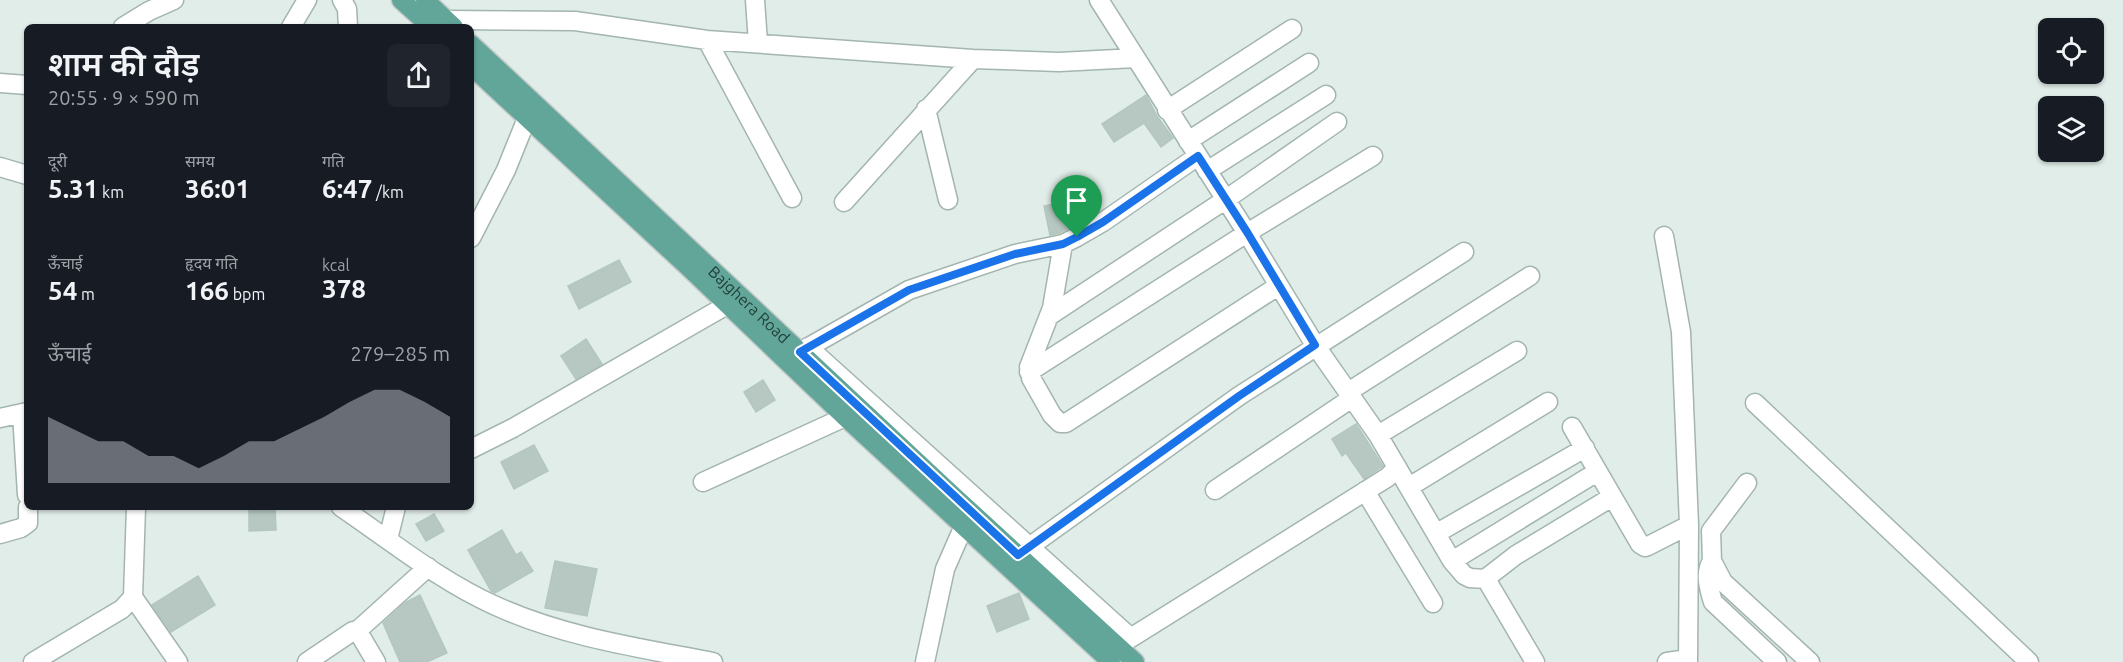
<!DOCTYPE html>
<html lang="hi">
<meta charset="utf-8">
<style>
body{margin:0;font-family:Ubuntu,"Noto Sans Devanagari",sans-serif;background:#20242c;color:#f1f3f6;height:100vh;display:flex;flex-direction:column;font-size:22px;white-space:nowrap}
*{box-sizing:border-box;margin:0}
p{font-size:20px;color:#9ea1a6}
.icon{flex:none;width:33px;height:33px;fill:none;stroke:currentColor;stroke-width:2;stroke-linecap:round;stroke-linejoin:round}
.map{position:relative;flex:1;overflow:hidden}
.details{position:absolute;left:24px;top:24px;width:450px;height:486px;display:flex;flex-direction:column;background:#171b24;border-radius:9px;box-shadow:0 2px 4px #0004}
.details>*{flex:none}
.tools{position:absolute;left:2038px;top:18px;display:grid;gap:12px}
.tools a{display:grid;place-items:center;width:66px;height:66px;border-radius:9px;background:#171b24;box-shadow:0 2px 4px #0004;font-size:30px}
.pin{position:absolute;display:grid;place-items:center;width:51px;height:51px;color:#fff;margin:-62px -26px;border-radius:50% 50% 50% 0;rotate:-45deg;box-shadow:0 0 6px #0007}
.pin .icon{rotate:45deg}
.round{display:grid;place-items:center;flex:none;width:63px;height:63px;border-radius:9px;background:#20242c}
.overview{display:flex;align-items:center;justify-content:space-between;height:102px;padding:0 24px}
h1{font-size:33px;font-weight:600;line-height:45px}
.figures{display:grid;grid-template-columns:repeat(3,1fr);gap:9px;height:102px;padding:6px 24px}
.figures div{display:grid;align-content:center}
.figures b{font-size:26px;font-weight:600}
.figures small{font-size:16px;font-weight:400}
.figures p{font-size:16px}
.chart{height:168px;padding:12px 24px}
.chart p{display:flex;justify-content:space-between}
.chart svg{width:100%;height:108px;margin-top:6px;fill:#8c9099;opacity:.7}
.map>svg:first-child{display:block}
</style>
<div class="map">
<svg width="2123" height="662" viewBox="0 0 2123 662">
<rect width="100%" height="100%" fill="#e1ede8"/>
<path fill="#b6c8c1" stroke="#b3c7c0" stroke-width="1.5" d="M 1146,95 L 1157,116 L 1173,138 L 1161,147 L 1144,123 L 1114,142 L 1102,124 Z
M 1059,203 L 1060,210 L 1081,204 L 1086,219 L 1059,233 L 1050,235 L 1044,206 Z
M 619,260 L 631,282 L 579,309 L 568,286 Z
M 586,339 L 602,364 L 576,379 L 561,356 Z
M 763,380 L 775,400 L 756,412 L 744,392 Z
M 1356,424 L 1383,466 L 1364,479 L 1346,453 L 1342,456 L 1332,439 Z
M 534,445 L 548,471 L 514,489 L 501,462 Z
M 249,507 L 275,507 L 276,530 L 249,531 Z
M 434,514 L 444,531 L 426,541 L 416,524 Z
M 502,530 L 516,555 L 521,552 L 533,571 L 495,593 L 491,591 L 468,550 Z
M 555,561 L 597,569 L 587,616 L 545,608 Z
M 198,576 L 215,605 L 171,632 L 152,605 Z
M 1019,593 L 1029,619 L 997,632 L 987,606 Z
M 420,595 L 447,653 L 427,662 L 400,662 L 383,623 L 406,602 Z"/>
<g fill="none" stroke-linecap="round" stroke-linejoin="round">
<defs>
<path id="minor" d="M 342,0 L 347,9 L 348,27
M 755,0 L 758,43
M 1099,0 L 1247,233 L 1315,345 L 1378,435 L 1452,561 L 1464,575 L 1470,578 L 1485,579 L 1489,584 L 1535,662
M 446,20 L 575,21 L 707,40 L 973,59 L 1059,62 L 1136,58
M 123,27 L 149,11 L 174,0
M 291,27 L 307,0
M 707,40 L 792,198
M 0,83 L 27,85
M 926,109 L 948,200
M 1167,110 L 1292,29
M 1188,141 L 1309,63
M 0,167 L 27,175
M 1207,171 L 1326,95
M 844,202 L 973,59
M 1664,236 L 1681,332 L 1689,525 L 1688,662
M 471,238 L 506,170 L 527,118
M 1063,244 L 1052,308 L 1029,367 L 1031,378 L 1052,415 L 1060,423 L 1066,423 L 1278,286
M 1049,316 L 1225,200 L 1337,122
M 808,347 L 1131,638
M 800,352 L 909,290 L 1015,254 L 1063,244 L 1077,237 L 1103,222 L 1198,156
M 1029,372 L 1247,233 L 1373,156
M 1348,392 L 1530,276
M 1755,403 L 2029,662
M 22,413 L 27,495
M 0,418 L 27,412
M 1572,427 L 1640,544 L 1645,547 L 1648,546 L 1689,525
M 1378,435 L 1517,351
M 471,449 L 513,428 L 727,305
M 703,482 L 845,417
M 1747,483 L 1711,531 L 1712,561 L 1723,582 L 1810,662
M 1409,487 L 1548,402
M 1215,490 L 1352,398
M 1365,491 L 1433,603
M 341,507 C 391,541 440,581 496,606 C 564,637 640,648 713,662
M 1437,533 L 1585,448
M 0,534 L 21,528 L 28,523 L 28,507
M 388,539 L 396,507
M 1018,555 L 1239,396 L 1464,252
M 1452,561 L 1597,472
M 1712,561 C 1704,573 1709,589 1713,602 L 1777,662
M 1485,579 L 1516,555 L 1612,497
M 133,597 L 178,662
M 357,631 L 428,567
M 1121,644 L 1388,477 L 1397,467
M 33,662 L 122,609 L 133,597 L 136,507
M 307,662 L 353,631 L 357,631 L 360,635 L 376,662
M 925,662 L 945,569 L 970,512
M 1667,662 L 1688,659"/>
<g id="major">
<path d="M 401,0 L 431,27"/>
<path d="M 425,0 L 454,27"/>
<path id="s1" d="M 471,44 L 954,496 L 1135,662"/>
<path d="M 471,66 L 687,266 L 845,417 L 1111,662"/>
</g>
</defs>
<use href="#minor" stroke="#a3b5b0" stroke-width="21"/>
<use href="#major" stroke="#c1c9c8" stroke-width="21"/>
<use href="#minor" stroke="#fff" stroke-width="18"/>
<use href="#major" stroke="#62a599" stroke-width="18"/>
</g>
<g fill="none" stroke-linecap="round" stroke-linejoin="round">
<defs>
<path id="route" d="M 1198,156 L 1247,232 L 1315,345 L 1239,396 L 1018,555 L 800,352 L 909,290 L 1015,254 L 1063,244 L 1077,237 L 1103,222 Z"/>
</defs>
<use href="#route" stroke="#fff" stroke-width="12"/>
<use href="#route" stroke="#1a73e8" stroke-width="8"/>
</g>
<g text-anchor="middle" stroke-width="4.5" stroke-linejoin="round" paint-order="stroke">
<g font-size="16" fill="#203f39" stroke="#f2f9f6">
<text dy="6" stroke="none"><textPath href="#s1" startOffset="381">Bajghera Road</textPath></text>
</g>
</g>
</svg>
<div class="tools">
<a><svg class="icon" aria-label="locate" viewBox="0 0 24 24"><circle cx="12" cy="12" r="6"/><path d="M12 2v4M12 18v4M2 12h4M18 12h4"/></svg></a>
<a><svg class="icon" aria-label="layers" viewBox="0 0 24 24"><path d="M12 4l9 5-9 5-9-5zM3 14l9 5 9-5"/></svg></a>
</div>
<div class="pin" style="left:1077px;top:237px;background:#1e9e55"><svg class="icon" aria-label="arrive" viewBox="0 0 24 24"><path d="M6 21V4h12l-3 4 3 4H6"/></svg></div>
<section class="details">
<div class="overview"><div><h1>शाम की दौड़</h1><p>20:55 · 9 × 590 m</p></div><a class="round"><svg class="icon" aria-label="share" viewBox="0 0 24 24"><path d="M12 15V3M7 8l5-5 5 5M5 13v7h14v-7"/></svg></a></div>
<div class="figures">
<div><p>दूरी</p><b>5.31<small> km</small></b></div>
<div><p>समय</p><b>36:01</b></div>
<div><p>गति</p><b>6:47<small> /km</small></b></div>
</div>
<div class="figures">
<div><p>ऊँचाई</p><b>54<small> m</small></b></div>
<div><p>हृदय गति</p><b>166<small> bpm</small></b></div>
<div><p>kcal</p><b>378</b></div>
</div>
<div class="chart"><p><span>ऊँचाई</span>279–285 m</p>
<svg viewBox="0 0 160 44" preserveAspectRatio="none"><path d="M0 44V17L10 22L20 27L30 27L40 33L50 33L60 38L70 33L80 27L90 27L100 22L110 17L120 11L130 6L140 6L150 11L160 17V44z"/></svg>
</div>
</section>
</div>
